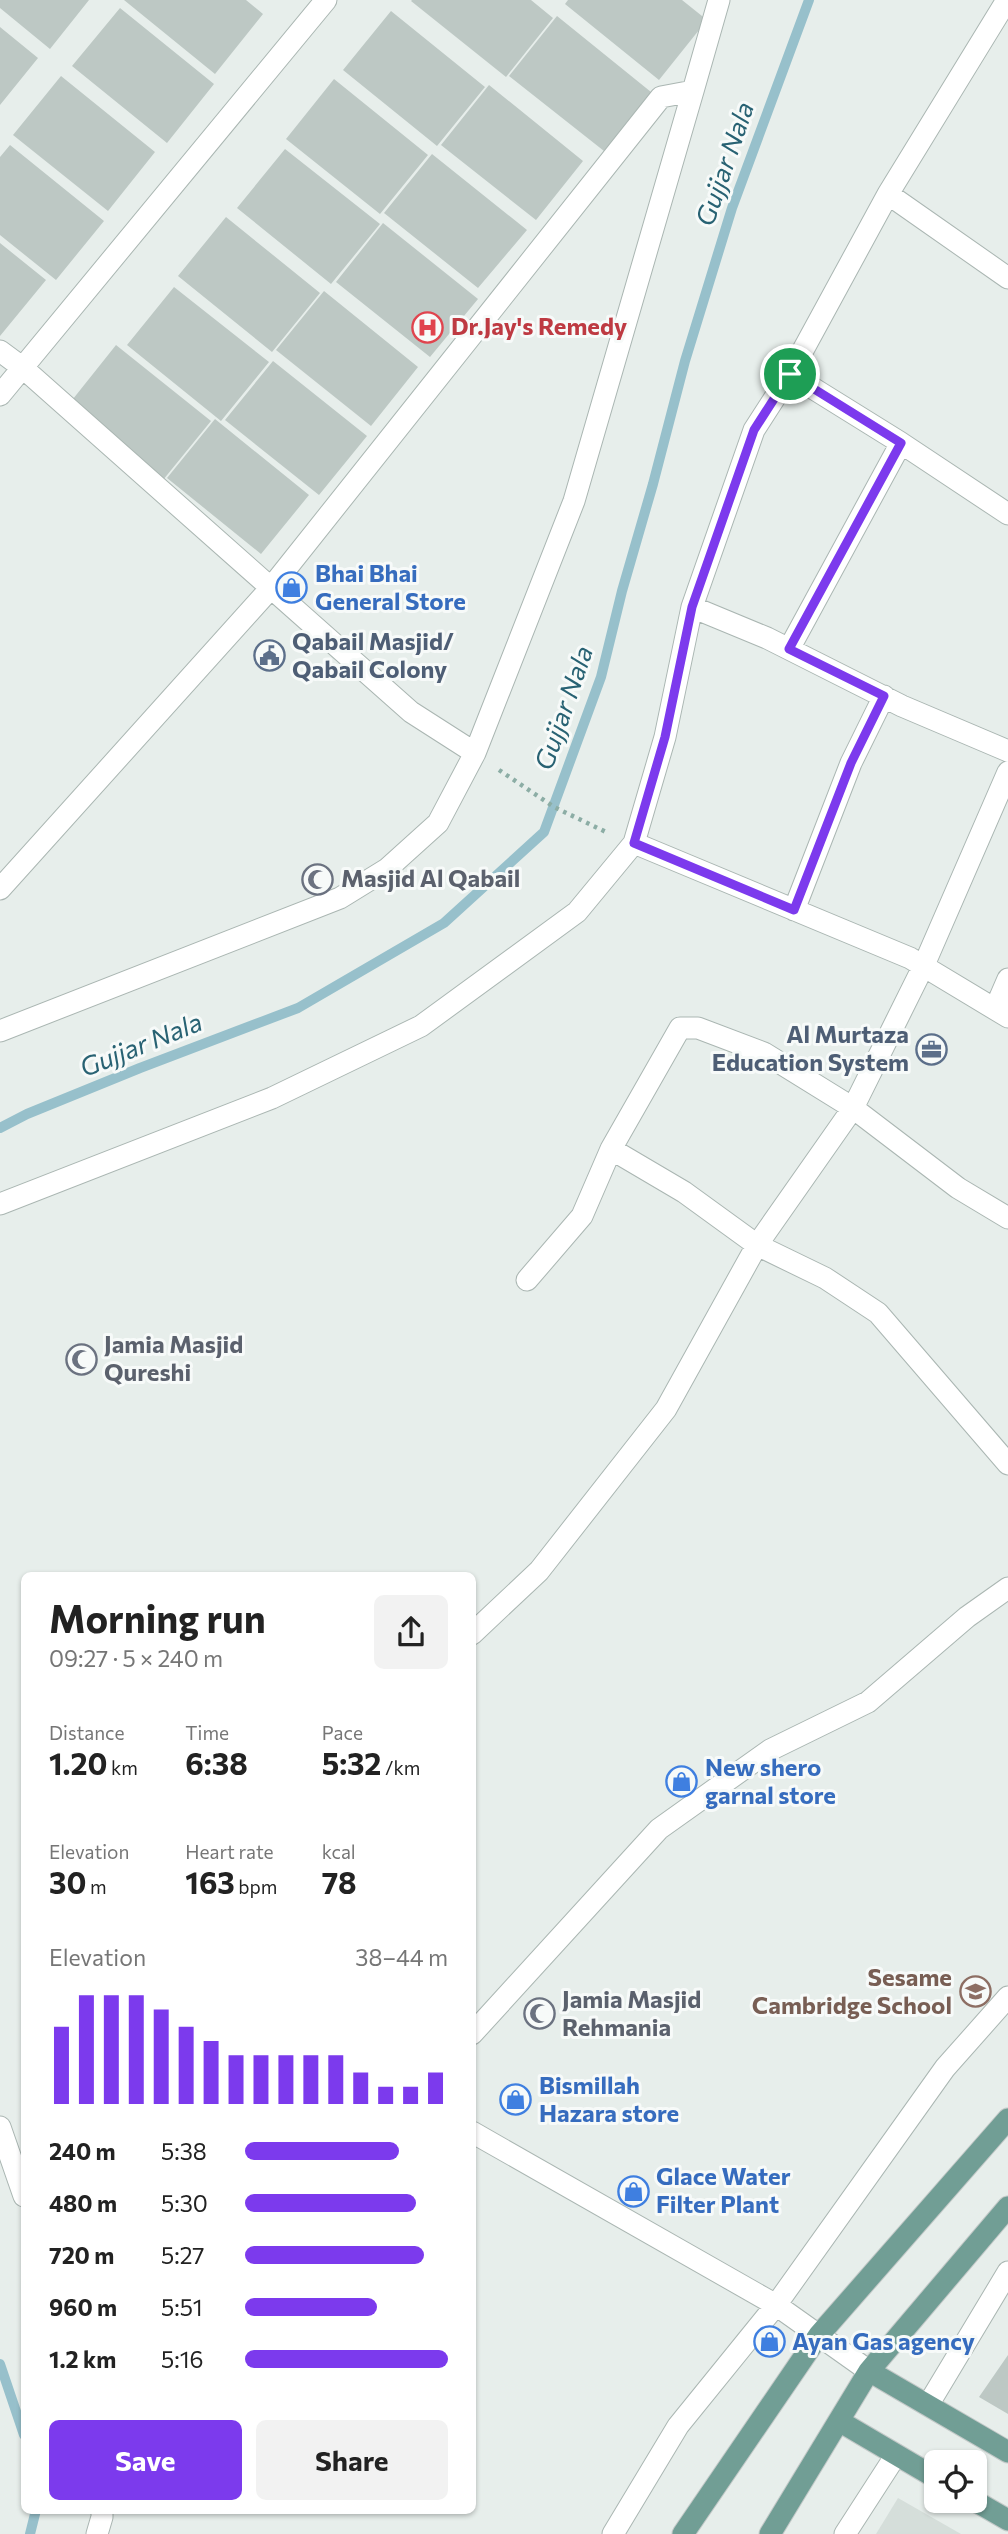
<!DOCTYPE html>
<meta charset="utf-8">
<style>
body{margin:0;font-family:Commissioner,sans-serif;background:#f2f2f2;color:#222;height:100vh;display:flex;flex-direction:column;font-size:26px;white-space:nowrap}
*{box-sizing:border-box;margin:0}
p{font-size:23px;color:#767676}
.icon{flex:none;width:38px;height:38px;fill:none;stroke:currentColor;stroke-width:2;stroke-linecap:round;stroke-linejoin:round}
.map{position:relative;flex:1;overflow:hidden}
.panel{position:absolute;left:21px;top:1572px;width:455px;height:942px;display:flex;flex-direction:column;background:#fff;border-radius:10px;box-shadow:0 2px 5px #0004}
.panel>*{flex:none}
.controls{position:absolute;left:924px;top:2450px;display:grid;gap:14px}
.controls a{display:grid;place-items:center;width:63px;height:63px;border-radius:10px;background:#fff;box-shadow:0 2px 5px #0004;font-size:35px}
.pin{position:absolute;display:grid;place-items:center;width:60px;height:60px;color:#fff;margin:-30px;border:4px solid #fff;border-radius:50%;box-shadow:0 2px 7px #0007}
.round{display:grid;place-items:center;flex:none;width:74px;height:74px;border-radius:10px;background:#f2f2f2}
.overview{display:flex;align-items:center;justify-content:space-between;height:119px;padding:0 28px}
h1{font-size:38px;font-weight:700;line-height:52px}
.stats{display:grid;grid-template-columns:repeat(3,1fr);gap:10px;height:119px;padding:7px 28px}
.stats div{display:grid;align-content:center}
.stats b{font-size:30px;font-weight:700}
.stats small{font-size:19px;font-weight:400}
.stats p{font-size:19px}
.chart{height:196px;padding:14px 28px}
.chart p{display:flex;justify-content:space-between}
.chart svg{width:100%;height:126px;margin-top:7px;stroke:#7c3aed;stroke-width:6}
.button{display:flex;gap:14px;margin-top:auto;padding:14px 28px}
.button a{flex:1;height:80px;border-radius:10px;background:#7c3aed;color:#fff;font-size:28px;font-weight:700;line-height:80px;text-align:center}
.button a+a{background:#f2f2f2;color:#222}
ul{padding:0 28px;list-style:none;font-size:23px}
li{display:grid;grid-template-columns:112px 84px 1fr;align-items:center;height:52px}
li i{height:18px;border-radius:9px;background:#7c3aed}
.map>svg:first-child{display:block}
</style>
<div class="map">
<svg width="1008" height="2534" viewBox="0 0 1008 2534">
<rect width="100%" height="100%" fill="#e7eeeb"/>
<path fill="#d5deda" d="M 898,2498 L 961,2534 L 876,2534 Z"/>
<g fill="none" stroke-linecap="round" stroke-linejoin="round">
<path stroke="#97c0cb" stroke-width="10" d="M 0,1128 L 27,1114 L 140,1068 L 298,1008 L 444,923 L 544,832 L 601,677 L 622,591 L 653,484 L 685,361 L 732,208 L 809,0
M 0,2364 L 24,2435
M 30,2534 L 36,2510"/>
</g>
<path fill="#bdc8c4" d="M 0,0 L 89,0 L 50,49 L 0,8 Z
M 124,0 L 246,0 L 263,14 L 215,74 Z
M 412,0 L 531,0 L 553,18 L 506,77 L 411,1 Z
M 568,0 L 682,0 L 707,20 L 659,80 L 565,4 Z
M 120,8 L 214,84 L 167,143 L 72,66 Z
M 391,11 L 485,87 L 437,146 L 343,70 Z
M 557,16 L 651,92 L 604,151 L 509,76 Z
M 0,27 L 38,58 L 0,105 Z
M 61,76 L 155,152 L 108,211 L 13,135 Z
M 334,79 L 428,155 L 380,214 L 286,139 Z
M 489,85 L 583,161 L 536,220 L 441,145 Z
M 10,145 L 104,221 L 56,280 L 0,235 L 0,157 Z
M 285,149 L 380,224 L 331,284 L 237,208 Z
M 432,154 L 527,230 L 478,288 L 384,213 Z
M 226,217 L 320,293 L 272,352 L 178,276 Z
M 383,223 L 478,299 L 430,357 L 336,282 Z
M 0,243 L 46,280 L 0,336 Z
M 174,287 L 269,362 L 221,421 L 127,345 Z
M 324,291 L 418,367 L 371,426 L 276,350 Z
M 116,345 L 211,421 L 163,480 L 69,404 Z
M 273,361 L 367,436 L 319,495 L 225,420 Z
M 215,419 L 309,495 L 261,554 L 167,478 Z
M 1008,2355 L 1008,2414 L 979,2397 Z"/>
<g fill="none" stroke-linecap="round" stroke-linejoin="round">
<defs>
<path id="minor" d="M 693,91 L 719,0
M 888,194 L 1008,278
M 0,351 L 23,368 L 411,712 L 475,753
M 790,374 L 901,443 L 1008,514
M 0,395 L 326,0
M 692,607 L 767,638 L 902,706 L 1008,751
M 789,649 L 901,443
M 634,843 L 910,958 L 1008,1017
M 0,889 L 270,589 L 661,97 L 693,91 L 574,501 L 475,753 L 438,823 L 387,869 L 340,898 L 0,1031
M 794,910 L 851,763 L 884,696
M 995,1009 L 1008,979
M 611,1149 L 684,1192 L 757,1245 L 825,1278 L 878,1313 L 1008,1464
M 0,1204 L 272,1098 L 421,1026 L 577,912 L 634,843 L 665,737 L 692,607 L 754,430 L 790,374 L 888,194 L 1007,0
M 527,1280 L 582,1216 L 611,1149 L 680,1028 L 698,1028 L 764,1053 L 853,1108 L 958,1188 L 1008,1218
M 472,1634 L 539,1571 L 666,1409 L 757,1245 L 853,1108 L 924,965 L 1008,772
M 472,2034 L 659,1829 L 770,1750 L 868,1702 L 967,1617 L 1008,1588
M 0,2127 L 24,2196
M 472,2132 L 776,2305 L 869,2371
M 928,2405 L 1008,2272
M 97,2534 L 102,2517 L 102,2510
M 613,2534 L 678,2426 L 776,2305 L 945,2068 L 1008,1997
M 845,2534 L 896,2455"/>
<path id="major" d="M 869,2371 L 1008,2452
M 839,2421 L 936,2478
M 975,2501 L 1008,2520
M 683,2534 L 819,2335 L 1008,2119
M 770,2534 L 869,2371 L 1008,2207"/>
</defs>
<use href="#minor" stroke="#aab6b2" stroke-width="23"/>
<use href="#major" stroke="#c3c9c8" stroke-width="23"/>
<path stroke="#8cada5" stroke-width="4.5" stroke-dasharray="3.5 5" stroke-linecap="butt" d="M 499,770 L 554,807 L 606,832"/>
<use href="#minor" stroke="#fff" stroke-width="21"/>
<use href="#major" stroke="#719e95" stroke-width="21"/>
</g>
<g fill="none" stroke-linecap="round" stroke-linejoin="round">
<defs>
<path id="route" d="M 790,374 L 901,443 L 789,649 L 884,696 L 851,763 L 794,910 L 634,843 L 665,737 L 692,607 L 754,430 Z"/>
</defs>
<use href="#route" stroke="#fff" stroke-width="14"/>
<use href="#route" stroke="#7c3aed" stroke-width="9"/>
</g>
<defs>
<symbol id="hospital-ring" viewBox="-11 -11 22 22"><circle r="9.5" fill="#f7faf9" stroke="#e0444e" stroke-width="1.5"/><path d="M-5-5h3v3.5h4V-5h3V5h-3V1.5h-4V5h-3Z" fill="#e0444e"/></symbol>
<symbol id="shop-ring" viewBox="-11 -11 22 22"><circle r="9.5" fill="#f7faf9" stroke="#3f7fe0" stroke-width="1.5"/><path d="M-5-2.5h2.3a2.7 3.5 0 0 1 5.4 0H5L5.5 6h-11ZM-1.5-2.5h3a1.5 2.3 0 0 0-3 0Z" fill="#3f7fe0"/></symbol>
<symbol id="civic-ring" viewBox="-11 -11 22 22"><circle r="9.5" fill="#f7faf9" stroke="#5c6f8a" stroke-width="1.5"/><path d="M-.6-6.5H3V-4.5H.6V-3L4-1V1h2V6H-6V1h2V-1L-.6-3ZM-1.2 2.5V6h2.4V2.5Z" fill="#5c6f8a"/></symbol>
<symbol id="mosque-ring" viewBox="-11 -11 22 22"><circle r="9.5" fill="#f7faf9" stroke="#6b7280" stroke-width="1.5"/><path d="M3.5-4.9A6 6 0 1 0 3.5 4.9A5 5 0 1 1 3.5-4.9Z" fill="#6b7280"/></symbol>
<symbol id="office-ring" viewBox="-11 -11 22 22"><circle r="9.5" fill="#f7faf9" stroke="#5c6f8a" stroke-width="1.5"/><path d="M-6-3h4V-5.5h4V-3h4V5H-6ZM-1-4.5V-3h2v-1.5ZM-6 0V1H6V0Z" fill="#5c6f8a"/></symbol>
<symbol id="school-ring" viewBox="-11 -11 22 22"><circle r="9.5" fill="#f7faf9" stroke="#8d6e63" stroke-width="1.5"/><path d="M0-5L7-2L0 1L-7-2ZM-4 1L0 2.5L4 1V4Q0 6-4 4Z" fill="#8d6e63"/></symbol>
</defs>
<g fill-rule="evenodd">
<use href="#hospital-ring" x="410" y="310" width="35" height="35"/>
<use href="#shop-ring" x="274" y="570" width="35" height="35"/>
<use href="#civic-ring" x="252" y="638" width="35" height="35"/>
<use href="#mosque-ring" x="300" y="862" width="35" height="35"/>
<use href="#office-ring" x="914" y="1032" width="35" height="35"/>
<use href="#mosque-ring" x="64" y="1342" width="35" height="35"/>
<use href="#shop-ring" x="664" y="1764" width="35" height="35"/>
<use href="#school-ring" x="958" y="1974" width="35" height="35"/>
<use href="#mosque-ring" x="522" y="1996" width="35" height="35"/>
<use href="#shop-ring" x="498" y="2082" width="35" height="35"/>
<use href="#shop-ring" x="616" y="2174" width="35" height="35"/>
<use href="#shop-ring" x="752" y="2324" width="35" height="35"/>
</g>
<g text-anchor="middle" stroke-width="6" stroke-linejoin="round" paint-order="stroke">
<g font-size="24" font-weight="bold" fill="#be3a42" stroke="#f7faf9" text-anchor="start">
<text x="451" y="335">Dr.Jay's Remedy</text>
</g>
<g font-size="24" font-weight="bold" fill="#366cbe" stroke="#f7faf9" text-anchor="start">
<text x="315" y="582">Bhai Bhai<tspan x="315" dy="28">General Store</tspan></text>
<text x="705" y="1776">New shero<tspan x="705" dy="28">garnal store</tspan></text>
<text x="539" y="2094">Bismillah<tspan x="539" dy="28">Hazara store</tspan></text>
<text x="656" y="2185">Glace Water<tspan x="656" dy="28">Filter Plant</tspan></text>
<text x="792" y="2350">Ayan Gas agency</text>
</g>
<g font-size="24" font-weight="bold" fill="#4e5e75" stroke="#f7faf9" text-anchor="start">
<text x="292" y="650">Qabail Masjid/<tspan x="292" dy="28">Qabail Colony</tspan></text>
<text x="909" y="1043" text-anchor="end">Al Murtaza<tspan x="909" dy="28">Education System</tspan></text>
</g>
<g font-size="24" font-weight="bold" fill="#5b616d" stroke="#f7faf9" text-anchor="start">
<text x="341" y="887">Masjid Al Qabail</text>
<text x="104" y="1353">Jamia Masjid<tspan x="104" dy="28">Qureshi</tspan></text>
<text x="562" y="2008">Jamia Masjid<tspan x="562" dy="28">Rehmania</tspan></text>
</g>
<g font-size="24" font-weight="bold" fill="#785e54" stroke="#f7faf9" text-anchor="end">
<text x="952" y="1986">Sesame<tspan x="952" dy="28">Cambridge School</tspan></text>
</g>
<g font-size="26" font-style="italic" fill="#286273" stroke="#f7faf9">
<text transform="translate(725 164) rotate(-71)" y="9">Gujjar Nala</text>
<text transform="translate(564 708) rotate(-71)" y="9">Gujjar Nala</text>
<text transform="translate(141 1045) rotate(-22)" y="9">Gujjar Nala</text>
</g>
</g>
</svg>
<div class="controls">
<a><svg class="icon" aria-label="locate" viewBox="0 0 24 24"><circle cx="12" cy="12" r="6"/><path d="M12 2v4M12 18v4M2 12h4M18 12h4"/></svg></a>
</div>
<div class="pin" style="left:790px;top:374px;background:#1e9e55"><svg class="icon" aria-label="arrive" viewBox="0 0 24 24"><path d="M6 21V4h12l-3 4 3 4H6"/></svg></div>
<section class="panel">
<div class="overview"><div><h1>Morning run</h1><p>09:27 · 5 × 240 m</p></div><a class="round"><svg class="icon" aria-label="share" viewBox="0 0 24 24"><path d="M12 15V3M7 8l5-5 5 5M5 13v7h14v-7"/></svg></a></div>
<div class="stats">
<div><p>Distance</p><b>1.20<small> km</small></b></div>
<div><p>Time</p><b>6:38</b></div>
<div><p>Pace</p><b>5:32<small> /km</small></b></div>
</div>
<div class="stats">
<div><p>Elevation</p><b>30<small> m</small></b></div>
<div><p>Heart rate</p><b>163<small> bpm</small></b></div>
<div><p>kcal</p><b>78</b></div>
</div>
<div class="chart"><p><span>Elevation</span>38–44 m</p>
<svg viewBox="0 0 160 44" preserveAspectRatio="none"><path d="M5 44V17M15 44V6M25 44V6M35 44V6M45 44V11M55 44V17M65 44V22M75 44V27M85 44V27M95 44V27M105 44V27M115 44V27M125 44V33M135 44V38M145 44V38M155 44V33"/></svg>
</div>
<ul>
<li><b>240 m</b>5:38<i style="width:76%"></i></li>
<li><b>480 m</b>5:30<i style="width:84%"></i></li>
<li><b>720 m</b>5:27<i style="width:88%"></i></li>
<li><b>960 m</b>5:51<i style="width:65%"></i></li>
<li><b>1.2 km</b>5:16<i style="width:100%"></i></li>
</ul>
<div class="button"><a>Save</a><a>Share</a></div>
</section>
</div>
